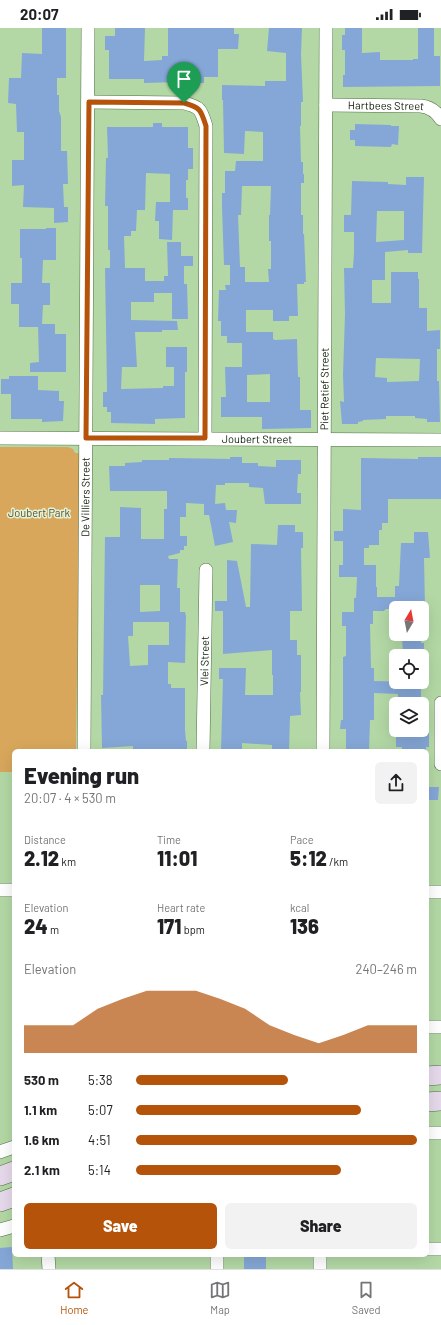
<!DOCTYPE html>
<meta charset="utf-8">
<style>
body{margin:0;font-family:Barlow,sans-serif;background:#f2f2f2;color:#202124;height:100vh;display:flex;flex-direction:column;font-size:15px;white-space:nowrap}
*{box-sizing:border-box;margin:0}
p{font-size:13px;color:#757577}
.icon{flex:none;width:22px;height:22px;fill:none;stroke:currentColor;stroke-width:2;stroke-linecap:round;stroke-linejoin:round}
.map{position:relative;flex:1;overflow:hidden}
.drawer{position:absolute;left:12px;top:721px;width:417px;height:508px;display:flex;flex-direction:column;background:#fff;border-radius:6px;box-shadow:0 4px 16px #0002}
.drawer>*{flex:none}
.needle{width:26px;rotate:10deg}
.buttons{position:absolute;left:389px;top:573px;display:grid;gap:8px}
.buttons a{display:grid;place-items:center;width:40px;height:40px;border-radius:6px;background:#fff;box-shadow:0 4px 16px #0002;font-size:20px}
.pin{position:absolute;display:grid;place-items:center;width:34px;height:34px;color:#fff;margin:-41px -17px;border-radius:50% 50% 50% 0;rotate:-45deg;box-shadow:0 0 4px #0007}
.pin .icon{rotate:45deg}
.round{display:grid;place-items:center;flex:none;width:42px;height:42px;border-radius:6px;background:#f2f2f2}
.summary{display:flex;align-items:center;justify-content:space-between;height:68px;padding:0 12px}
h1{font-size:22px;font-weight:800;line-height:30px}
.figures{display:grid;grid-template-columns:repeat(3,1fr);gap:6px;height:68px;padding:4px 12px}
.figures div{display:grid;align-content:center}
.figures b{font-size:20px;font-weight:800}
.figures small{font-size:11px;font-weight:400}
.figures p{font-size:11px}
.chart{height:112px;padding:8px 12px}
.chart p{display:flex;justify-content:space-between}
.chart svg{width:100%;height:72px;margin-top:4px;fill:#b45309;opacity:.7}
.action{display:flex;gap:8px;margin-top:auto;padding:8px 12px}
.action a{flex:1;height:46px;border-radius:6px;background:#b45309;color:#fff;font-size:16px;font-weight:800;line-height:46px;text-align:center}
.action a+a{background:#f2f2f2;color:#202124}
ul{padding:0 12px;list-style:none;font-size:13px}
li{display:grid;grid-template-columns:64px 48px 1fr;align-items:center;height:30px}
li i{height:10px;border-radius:5px;background:#b45309}
.status{display:flex;justify-content:space-between;align-items:center;height:28px;padding:0 20px;background:#fff;direction:ltr}
.status svg{height:11px;fill:currentColor}
.tab-bar{display:flex;justify-content:space-around;align-items:center;height:56px;border-top:1px solid #e0e0e0;background:#fff;font-size:11px;color:#757577}
.tab-bar a{display:grid;justify-items:center;gap:2px}
.tab-bar .active{color:#b45309}
.map>svg:first-child{display:block}
</style>
<div class="status"><b>20:07</b><svg viewBox="0 0 49 12"><path d="M0 12V9h3v3zM5 12V6h3v6zM10 12V3h3v9zM15 12V0h3v12zM26 1h20v11H26zM47 4h2v5h-2z"/></svg></div>
<div class="map">
<svg width="441" height="1241" viewBox="0 0 441 1241">
<rect width="100%" height="100%" fill="#b3d8a5"/>
<path fill="#d8a75c" d="M 0,419 L 68,419 L 73,421 L 75,425 L 80,425 L 76,723 L 14,723 L 14,744 L 0,744 Z"/>
<path fill="#85a7d7" fill-rule="evenodd" d="M 42,0 L 66,0 L 66,50 L 57,50 L 57,67 L 59,67 L 59,83 L 61,89 L 61,123 L 67,123 L 68,156 L 63,156 L 64,179 L 68,179 L 68,194 L 54,195 L 54,180 L 23,179 L 24,157 L 12,158 L 12,132 L 24,132 L 24,104 L 17,104 L 16,76 L 8,75 L 9,50 L 21,50 L 22,25 L 42,26 Z
M 115,0 L 145,0 L 144,33 L 162,32 L 162,28 L 168,28 L 168,0 L 234,0 L 234,6 L 239,6 L 238,21 L 218,21 L 218,49 L 204,49 L 204,55 L 178,55 L 178,54 L 144,55 L 144,51 L 109,51 L 109,22 L 105,22 L 105,8 L 115,8 Z
M 269,0 L 302,0 L 301,26 L 303,74 L 301,74 L 301,98 L 300,98 L 301,134 L 303,134 L 303,146 L 304,146 L 304,155 L 301,155 L 301,187 L 303,187 L 303,206 L 304,206 L 306,254 L 304,254 L 304,256 L 297,256 L 298,288 L 289,288 L 289,293 L 273,293 L 273,282 L 246,282 L 246,304 L 273,304 L 273,311 L 275,312 L 297,311 L 298,349 L 300,349 L 300,382 L 311,382 L 311,400 L 262,401 L 262,389 L 221,389 L 221,369 L 226,369 L 225,339 L 242,339 L 242,315 L 227,315 L 227,308 L 221,308 L 221,293 L 218,293 L 219,262 L 226,262 L 225,257 L 230,257 L 230,237 L 224,237 L 222,179 L 222,165 L 225,165 L 225,143 L 235,143 L 236,133 L 263,133 L 263,104 L 245,103 L 244,126 L 224,125 L 223,72 L 222,72 L 222,57 L 265,58 L 265,53 L 286,53 L 286,25 L 267,23 ZM 242,158 L 271,158 L 270,187 L 269,187 L 269,213 L 271,213 L 271,241 L 268,241 L 269,254 L 245,254 L 245,239 L 240,239 L 238,187 L 241,187 ZM 270,346 L 270,374 L 247,374 L 247,347 Z
M 345,0 L 362,0 L 362,25 L 380,24 L 380,32 L 413,32 L 413,31 L 418,31 L 418,0 L 434,0 L 434,28 L 440,28 L 440,58 L 343,59 L 343,47 L 345,47 L 345,22 L 342,22 L 342,7 L 345,7 Z
M 153,95 L 162,95 L 162,99 L 188,99 L 188,120 L 193,120 L 193,141 L 188,141 L 188,152 L 186,152 L 186,170 L 188,170 L 188,182 L 173,182 L 172,212 L 159,211 L 159,193 L 155,193 L 156,174 L 170,174 L 170,146 L 146,145 L 145,182 L 137,182 L 136,203 L 131,203 L 131,208 L 124,208 L 125,240 L 145,240 L 145,253 L 164,253 L 164,248 L 168,248 L 167,214 L 181,214 L 181,228 L 193,228 L 193,238 L 184,238 L 184,256 L 187,256 L 188,291 L 172,291 L 172,265 L 154,265 L 154,274 L 131,274 L 131,292 L 177,293 L 178,302 L 162,302 L 162,304 L 135,304 L 137,339 L 122,339 L 121,361 L 163,360 L 163,358 L 174,358 L 174,339 L 166,339 L 166,319 L 187,319 L 187,344 L 185,344 L 185,390 L 155,391 L 155,396 L 111,395 L 111,384 L 107,384 L 107,379 L 103,379 L 103,364 L 107,364 L 107,360 L 105,240 L 110,240 L 110,222 L 108,222 L 108,178 L 105,178 L 106,130 L 108,130 L 107,99 L 153,99 Z
M 355,96 L 391,97 L 391,98 L 399,98 L 398,117 L 392,116 L 391,119 L 355,118 L 355,112 L 350,112 L 350,102 L 355,102 Z
M 406,149 L 424,149 L 422,225 L 408,225 L 408,222 L 385,224 L 385,252 L 372,252 L 372,275 L 391,275 L 391,244 L 418,244 L 418,251 L 419,251 L 419,280 L 427,280 L 427,303 L 440,302 L 440,321 L 437,321 L 437,353 L 439,353 L 440,394 L 427,394 L 427,391 L 415,390 L 415,388 L 386,388 L 386,391 L 363,392 L 363,393 L 358,394 L 358,396 L 342,396 L 340,373 L 344,374 L 343,347 L 345,286 L 344,240 L 353,240 L 354,225 L 354,204 L 344,204 L 344,187 L 351,187 L 352,153 L 388,154 L 388,156 L 406,157 ZM 377,183 L 404,183 L 404,212 L 376,214 ZM 376,330 L 420,331 L 419,353 L 387,354 L 387,350 L 375,349 Z
M 46,200 L 56,200 L 56,232 L 43,232 L 42,255 L 50,255 L 50,277 L 43,277 L 42,296 L 55,296 L 55,306 L 66,306 L 66,344 L 30,344 L 30,335 L 39,334 L 38,299 L 19,299 L 19,276 L 11,276 L 11,255 L 22,255 L 22,230 L 20,230 L 20,201 L 46,201 Z
M 9,348 L 38,348 L 38,362 L 59,363 L 59,373 L 64,373 L 63,393 L 42,394 L 42,391 L 11,391 L 11,366 L 1,366 L 1,351 L 9,351 Z
M 230,429 L 242,429 L 242,435 L 258,435 L 258,438 L 276,439 L 276,432 L 301,432 L 301,446 L 298,446 L 297,465 L 301,465 L 301,476 L 265,476 L 263,460 L 249,459 L 249,455 L 225,455 L 225,457 L 216,457 L 215,476 L 225,475 L 226,482 L 237,482 L 236,495 L 229,494 L 233,514 L 215,518 L 209,487 L 204,487 L 204,476 L 186,475 L 186,489 L 180,489 L 180,508 L 187,508 L 187,518 L 184,518 L 184,522 L 180,522 L 180,525 L 168,528 L 169,531 L 178,531 L 177,560 L 180,560 L 180,584 L 185,584 L 186,588 L 185,635 L 168,634 L 168,656 L 171,656 L 171,660 L 185,660 L 185,702 L 186,713 L 187,713 L 187,723 L 133,723 L 133,718 L 102,720 L 101,667 L 103,667 L 105,509 L 120,509 L 120,479 L 141,480 L 141,511 L 164,511 L 164,481 L 167,481 L 167,463 L 110,463 L 109,438 L 125,438 L 125,435 L 142,434 L 142,432 L 169,432 L 169,430 L 230,431 ZM 140,557 L 160,557 L 160,583 L 140,584 ZM 133,594 L 169,594 L 169,617 L 148,617 L 148,637 L 130,638 L 128,608 L 133,608 Z
M 418,429 L 441,429 L 441,471 L 388,471 L 388,495 L 382,495 L 382,502 L 379,502 L 379,517 L 369,517 L 369,520 L 364,520 L 364,537 L 376,537 L 376,559 L 377,559 L 377,569 L 395,569 L 395,558 L 399,558 L 401,515 L 414,515 L 414,504 L 428,504 L 430,530 L 424,530 L 425,580 L 396,580 L 396,581 L 386,581 L 384,583 L 373,583 L 373,596 L 370,596 L 371,640 L 374,640 L 374,653 L 415,654 L 415,659 L 421,659 L 421,676 L 403,676 L 403,674 L 398,674 L 398,666 L 374,665 L 374,692 L 370,692 L 369,723 L 346,723 L 346,701 L 340,701 L 341,692 L 343,692 L 343,629 L 346,628 L 346,598 L 342,598 L 342,584 L 354,584 L 354,570 L 356,570 L 357,549 L 339,549 L 339,537 L 343,537 L 343,513 L 334,513 L 334,503 L 343,503 L 343,481 L 361,482 L 361,430 L 418,431 Z
M 278,497 L 295,497 L 295,504 L 303,504 L 303,520 L 301,520 L 302,583 L 290,583 L 290,612 L 297,612 L 297,627 L 301,627 L 301,664 L 300,664 L 301,687 L 290,688 L 289,723 L 272,723 L 272,717 L 242,715 L 242,723 L 221,723 L 223,651 L 219,651 L 219,640 L 246,640 L 245,667 L 273,667 L 273,647 L 272,647 L 272,622 L 223,626 L 223,583 L 215,583 L 215,573 L 227,573 L 227,532 L 237,533 L 246,579 L 250,579 L 251,516 L 277,517 Z
M 402,606 L 421,606 L 421,615 L 424,615 L 424,628 L 403,628 Z
M 396,702 L 429,702 L 429,719 L 426,719 L 426,723 L 402,723 L 402,719 L 396,719 Z
M 427,759 L 439,759 L 438,772 L 427,772 Z
M 12,1219 L 13,1241 L 0,1241 L 0,1220 Z
M 244,1227 L 266,1227 L 266,1241 L 244,1241 Z"/>
<g fill="none" stroke-linecap="round" stroke-linejoin="round">
<defs>
<g id="street">
<path d="M 89,74 L 184,75 C 201,79 201,82 206,98 L 205,410"/>
<path id="s1" d="M 326,77 L 421,78 C 430,79 436,83 441,91"/>
<path id="s2" d="M 0,410 L 441,412"/>
<path d="M 441,675 L 441,736"/>
<path id="s3" d="M 84,723 L 88,0"/>
<path id="s4" d="M 203,723 L 206,542"/>
<path id="s5" d="M 323,723 L 326,0"/>
<path d="M 0,862 L 14,862"/>
<path d="M 427,864 L 441,864"/>
<path d="M 427,999 L 441,999"/>
<path d="M 427,1105 L 441,1105"/>
<path d="M 0,1124 L 14,1119"/>
<path d="M 0,1202 L 14,1198"/>
<path d="M 427,1221 L 441,1221"/>
<path d="M 48,1227 L 49,1241"/>
<path d="M 217,1241 L 217,1227"/>
<path d="M 320,1241 L 320,1227"/>
</g>
<path id="secondary" d="M 427,1048 L 441,1047
M 427,1074 L 441,1073
M 0,1148 L 14,1143
M 0,1174 L 14,1169"/>
</defs>
<use href="#street" stroke="#4e6f40" stroke-width="14"/>
<use href="#secondary" stroke="#4e6f40" stroke-width="20"/>
<use href="#street" stroke="#fff" stroke-width="13"/>
<use href="#secondary" stroke="#e6d9eb" stroke-width="19"/>
</g>
<g fill="none" stroke-linecap="round" stroke-linejoin="round">
<defs>
<path id="route" d="M 89,74 L 184,75 C 200,79 201,82 206,98 L 205,410 L 86,410 Z"/>
</defs>
<use href="#route" stroke="#fff" stroke-width="8"/>
<use href="#route" stroke="#b45309" stroke-width="5"/>
</g>
<g text-anchor="middle" stroke-width="3" stroke-linejoin="round" paint-order="stroke">
<g font-size="11" fill="#0e1c08" stroke="#e0f3d9">
<text dy="4" stroke="none"><textPath href="#s1" startOffset="60">Hartbees Street</textPath></text>
<text dy="4" stroke="none"><textPath href="#s5" startOffset="362">Piet Retief Street</textPath></text>
<text dy="4" stroke="none"><textPath href="#s2" startOffset="257">Joubert Street</textPath></text>
<text dy="4" stroke="none"><textPath href="#s3" startOffset="254">De Villiers Street</textPath></text>
<text dy="4" stroke="none"><textPath href="#s4" startOffset="90">Vlei Street</textPath></text>
</g>
<g font-size="11" fill="#624a25" stroke="#e0f3d9">
<text x="39" y="489">Joubert Park</text>
</g>
</g>
</svg>
<div class="buttons">
<a><svg class="needle" viewBox="-14 -14 28 28"><path d="M0-13l5 13h-10z" fill="#e53935"/><path d="M0 13l5-13h-10z" fill="#757577"/></svg></a>
<a><svg class="icon" aria-label="locate" viewBox="0 0 24 24"><circle cx="12" cy="12" r="6"/><path d="M12 2v4M12 18v4M2 12h4M18 12h4"/></svg></a>
<a><svg class="icon" aria-label="layers" viewBox="0 0 24 24"><path d="M12 4l9 5-9 5-9-5zM3 14l9 5 9-5"/></svg></a>
</div>
<div class="pin" style="left:184px;top:75px;background:#1e9e55"><svg class="icon" aria-label="arrive" viewBox="0 0 24 24"><path d="M6 21V4h12l-3 4 3 4H6"/></svg></div>
<section class="drawer">
<div class="summary"><div><h1>Evening run</h1><p>20:07 · 4 × 530 m</p></div><a class="round"><svg class="icon" aria-label="share" viewBox="0 0 24 24"><path d="M12 15V3M7 8l5-5 5 5M5 13v7h14v-7"/></svg></a></div>
<div class="figures">
<div><p>Distance</p><b>2.12<small> km</small></b></div>
<div><p>Time</p><b>11:01</b></div>
<div><p>Pace</p><b>5:12<small> /km</small></b></div>
</div>
<div class="figures">
<div><p>Elevation</p><b>24<small> m</small></b></div>
<div><p>Heart rate</p><b>171<small> bpm</small></b></div>
<div><p>kcal</p><b>136</b></div>
</div>
<div class="chart"><p><span>Elevation</span>240–246 m</p>
<svg viewBox="0 0 160 44" preserveAspectRatio="none"><path d="M0 44V27L10 27L20 27L30 17L40 11L50 6L60 6L70 6L80 11L90 17L100 27L110 33L120 38L130 33L140 27L150 27L160 27V44z"/></svg>
</div>
<ul>
<li><b>530 m</b>5:38<i style="width:54%"></i></li>
<li><b>1.1 km</b>5:07<i style="width:80%"></i></li>
<li><b>1.6 km</b>4:51<i style="width:100%"></i></li>
<li><b>2.1 km</b>5:14<i style="width:73%"></i></li>
</ul>
<div class="action"><a>Save</a><a>Share</a></div>
</section>
</div>
<nav class="tab-bar">
<a class="active"><svg class="icon" aria-label="home" viewBox="0 0 24 24"><path d="M3 11l9-7 9 7M6 9v11h12V9"/></svg>Home</a>
<a><svg class="icon" aria-label="map" viewBox="0 0 24 24"><path d="M3 6l6-2 6 2 6-2v14l-6 2-6-2-6 2zM9 4v14M15 6v14"/></svg>Map</a>
<a><svg class="icon" aria-label="saved" viewBox="0 0 24 24"><path d="M7 4h10v16l-5-4-5 4z"/></svg>Saved</a>
</nav>
